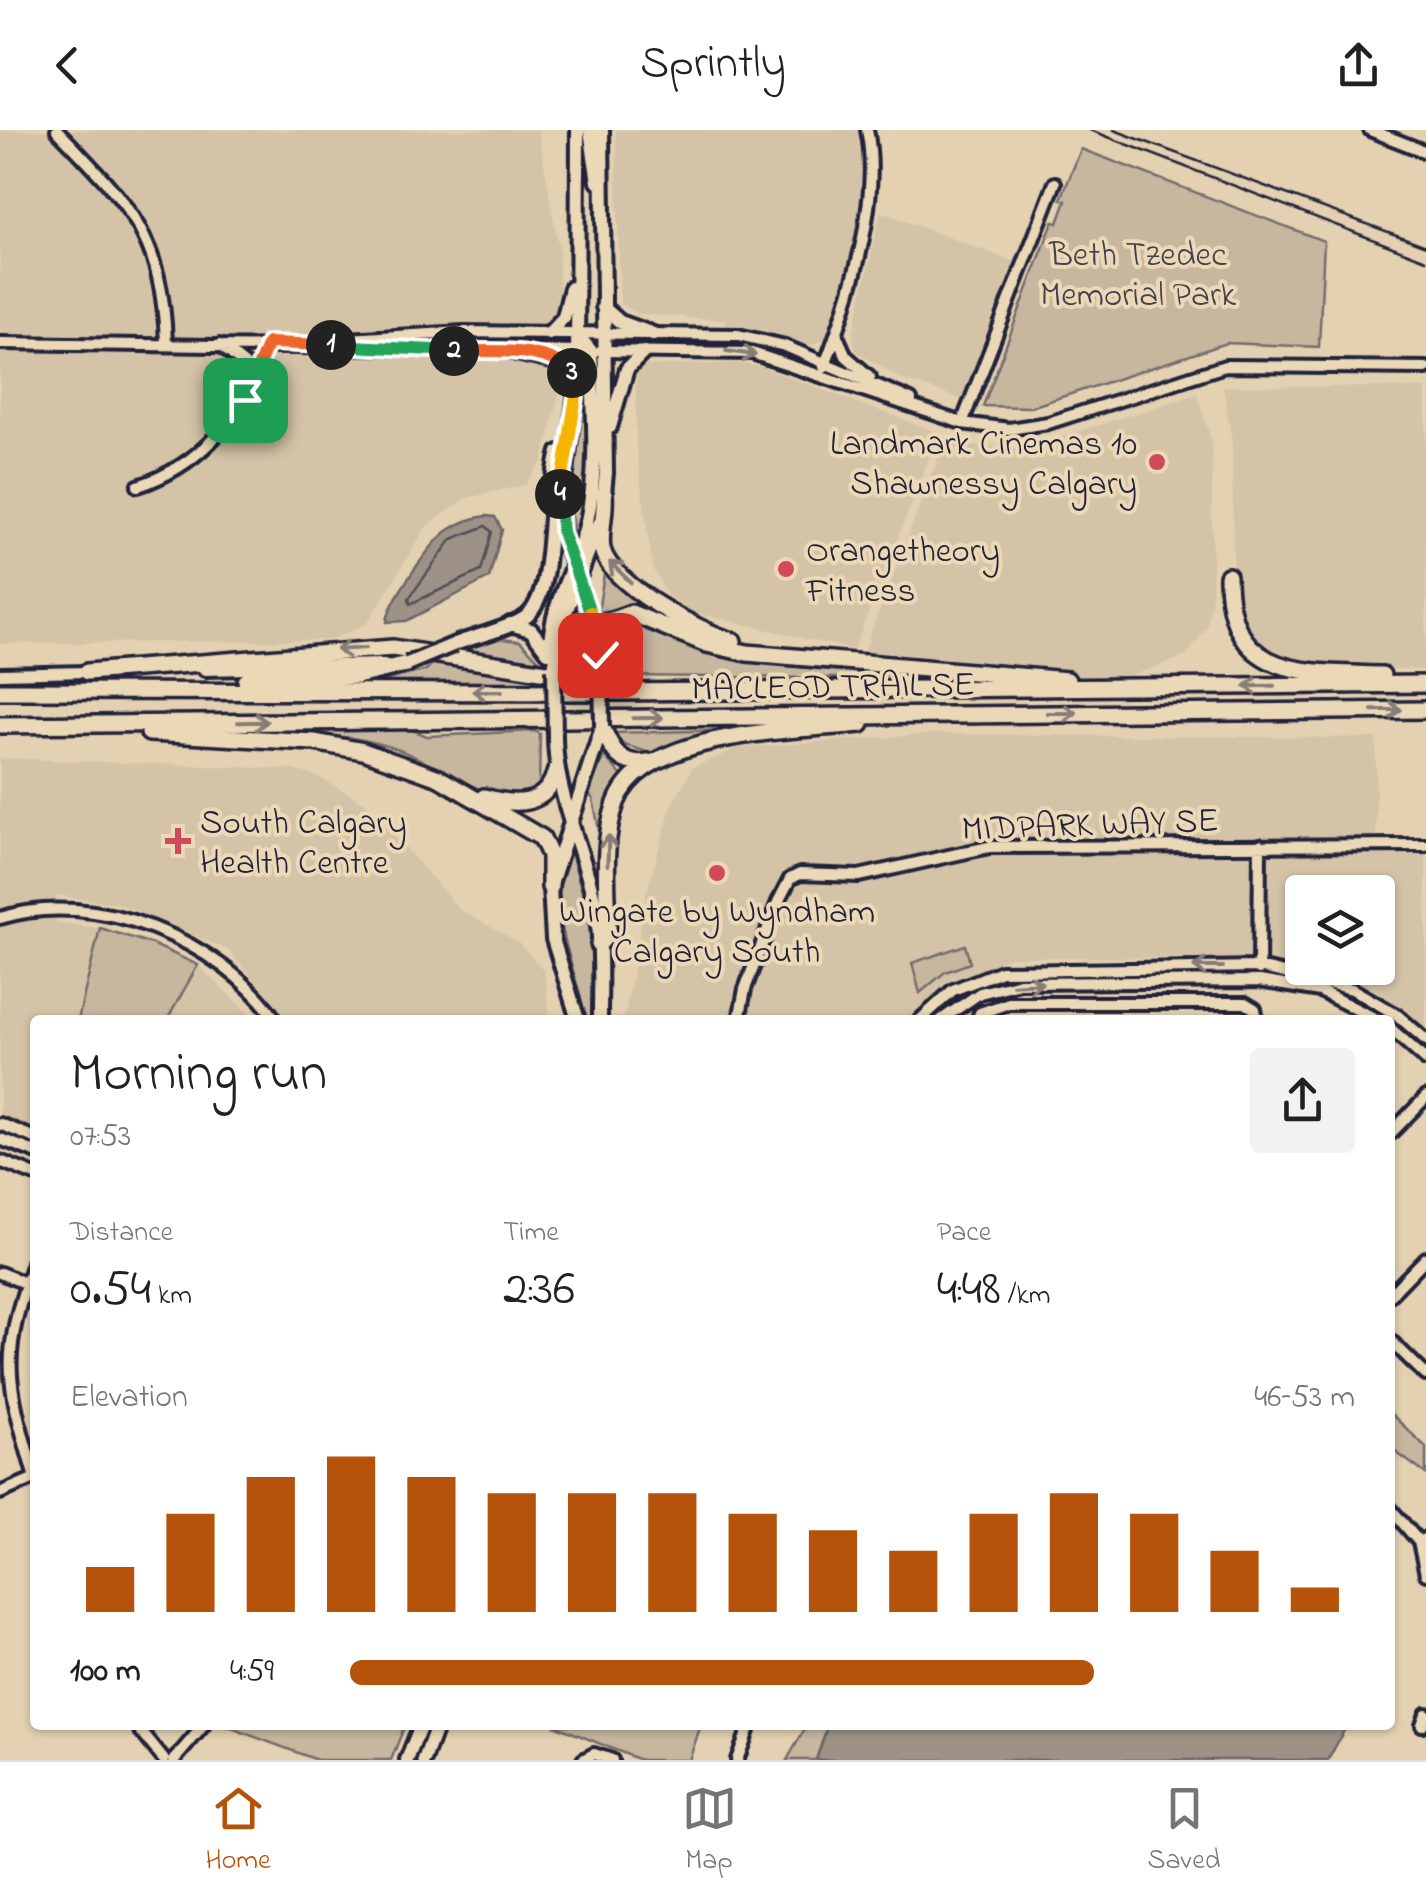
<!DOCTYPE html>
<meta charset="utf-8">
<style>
body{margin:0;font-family:"Indie Flower",sans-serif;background:#f2f2f2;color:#202124;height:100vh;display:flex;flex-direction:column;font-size:38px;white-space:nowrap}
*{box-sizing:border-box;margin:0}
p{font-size:32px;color:#757577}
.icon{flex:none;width:55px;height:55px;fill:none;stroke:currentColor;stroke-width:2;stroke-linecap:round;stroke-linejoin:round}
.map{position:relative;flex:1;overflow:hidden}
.drawer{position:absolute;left:30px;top:885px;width:1365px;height:715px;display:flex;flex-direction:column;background:#fff;border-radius:10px;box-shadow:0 2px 8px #0004}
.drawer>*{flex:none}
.buttons{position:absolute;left:1285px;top:745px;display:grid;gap:20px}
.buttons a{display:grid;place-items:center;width:110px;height:110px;border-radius:10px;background:#fff;box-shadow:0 2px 8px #0004;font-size:50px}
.pin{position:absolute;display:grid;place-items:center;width:85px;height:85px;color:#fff;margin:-42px;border-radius:20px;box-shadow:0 5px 15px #0006}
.km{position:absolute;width:50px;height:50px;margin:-25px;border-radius:50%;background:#222;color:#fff;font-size:28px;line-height:50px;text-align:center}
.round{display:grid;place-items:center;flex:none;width:105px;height:105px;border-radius:10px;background:#f2f2f2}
.overview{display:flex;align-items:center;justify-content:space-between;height:170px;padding:0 40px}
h1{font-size:55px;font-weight:600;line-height:75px}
.figures{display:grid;grid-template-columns:repeat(3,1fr);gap:15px;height:170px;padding:10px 40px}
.figures div{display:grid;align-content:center}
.figures b{font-size:50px;font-weight:600}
.figures small{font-size:28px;font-weight:400}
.figures p{font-size:28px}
.chart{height:280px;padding:20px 40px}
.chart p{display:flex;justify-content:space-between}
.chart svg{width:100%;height:180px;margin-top:10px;stroke:#b45309;stroke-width:6}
ul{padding:0 40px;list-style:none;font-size:32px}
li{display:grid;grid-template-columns:160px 120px 1fr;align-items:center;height:75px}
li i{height:25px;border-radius:12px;background:#b45309}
header{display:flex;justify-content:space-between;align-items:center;height:130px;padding:0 40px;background:#fff;font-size:45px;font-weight:600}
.menu{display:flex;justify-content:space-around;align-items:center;height:140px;border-top:2px solid #e0e0e0;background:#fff;font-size:28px;color:#757577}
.menu a{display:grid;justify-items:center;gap:5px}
.menu .on{color:#b45309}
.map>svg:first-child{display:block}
</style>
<header><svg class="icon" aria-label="back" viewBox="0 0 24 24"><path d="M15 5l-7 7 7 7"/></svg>Sprintly<svg class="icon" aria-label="share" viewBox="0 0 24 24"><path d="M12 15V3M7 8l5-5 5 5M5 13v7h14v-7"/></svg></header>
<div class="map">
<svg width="1426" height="1630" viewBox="0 0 1426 1630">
<rect width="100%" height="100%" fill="#e3d1b1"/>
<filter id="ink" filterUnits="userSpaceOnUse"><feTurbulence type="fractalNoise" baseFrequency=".01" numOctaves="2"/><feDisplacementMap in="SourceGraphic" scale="20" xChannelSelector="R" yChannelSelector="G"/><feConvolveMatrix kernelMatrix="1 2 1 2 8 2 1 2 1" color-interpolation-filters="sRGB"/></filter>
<g filter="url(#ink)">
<path fill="#d4c3a7" d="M 0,0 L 538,0 L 559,119 L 561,254 L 543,330 L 525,355 L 467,368 L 426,397 L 367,494 L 330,510 L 0,514 Z
M 616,0 L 858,0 L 862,26 L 860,73 L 846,151 L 826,209 L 804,217 L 762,203 L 726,199 L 726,190 L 639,184 L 620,174 Z
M 881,82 L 1017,133 L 964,270 L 901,249 L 856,221 L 853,205 Z
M 736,233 L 762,237 L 939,303 L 854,520 L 691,482 L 667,465 L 653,439 L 636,317 L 636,236 Z
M 1223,256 L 1426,258 L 1426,540 L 1300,535 L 1266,524 L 1246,505 L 1234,476 L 1232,311 Z
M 1197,264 L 1212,311 L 1212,467 L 1207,497 L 1186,526 L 1130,546 L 854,547 L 946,307 L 967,315 L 1025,318 Z
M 933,604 L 1376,608 L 1376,707 L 1426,707 L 1426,901 L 1400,877 L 1316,838 L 1378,838 L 1378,762 L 1302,762 L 1302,835 L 1239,828 L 1010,827 L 945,854 L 917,890 L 624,890 L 647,761 L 672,674 L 692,638 L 738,618 Z
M 0,628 L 289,639 L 316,646 L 367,674 L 460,780 L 518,812 L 544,841 L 550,890 L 290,890 L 228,820 L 119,774 L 56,765 L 56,793 L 100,798 L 78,890 L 35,890 L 35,999 L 0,985 Z
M 198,835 L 246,881 L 253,890 L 167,890 Z"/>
<path fill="#c7b79f" stroke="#746c6d" stroke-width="2.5" d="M 1081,19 L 1324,111 L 1319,217 L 1227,213 L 1031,277 L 983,276 L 1053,92 L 1058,93 L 1066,71 L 1061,69 Z
M 583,277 L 587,277 L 587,356 L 574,410 L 570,366 Z
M 605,438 L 674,494 L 627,477 L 598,482 Z
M 625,491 L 740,531 L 954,549 L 620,546 L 612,545 L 611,495 Z
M 490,508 L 520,511 L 540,531 L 540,539 L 457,521 Z
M 436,530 L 540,548 L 540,557 L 364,556 L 426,540 Z
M 313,599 L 412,600 L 427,606 L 535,601 L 540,604 L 539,659 C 496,684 439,634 399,620 C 371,609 342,607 313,603 Z
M 734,600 L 650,623 L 615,612 L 612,603 Z
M 604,626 L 623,647 L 601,710 L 593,669 L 588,663 Z
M 566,722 L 571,723 L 590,790 L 596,890 L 586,890 C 573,825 547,791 566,722 Z
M 100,798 L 152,814 L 198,835 L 167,890 L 78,890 Z
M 965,815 L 970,833 L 945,842 L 920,863 L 912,833 Z
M 1390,1283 L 1426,1317 L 1426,1344 L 1390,1318 Z
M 223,1595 L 405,1595 L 391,1630 L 317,1630 Z
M 554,1595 L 701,1595 L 689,1630 L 640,1630 Z
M 807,1595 L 828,1595 L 816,1630 L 787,1630 Z"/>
<path fill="#9e9287" stroke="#6c6569" stroke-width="2.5" d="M 486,386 L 495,387 L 502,400 L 489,448 L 406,491 L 387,492 C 388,473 432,411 449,400 C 460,392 473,388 486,386 Z
M 828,1595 L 1347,1595 L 1328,1630 L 816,1630 Z"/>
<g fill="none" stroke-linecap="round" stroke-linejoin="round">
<path stroke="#544f59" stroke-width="2.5" d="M 486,396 L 492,402 L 481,441 L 410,474 L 409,468 L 452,409 Z"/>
<defs>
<path id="minor" d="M 57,0 C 129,75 162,105 166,212
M 1370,0 L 1426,22
M 837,206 L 846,226 L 870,247
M 331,210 L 463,202 L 738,205 L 785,216 L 911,270
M 0,213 L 584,221
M 220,215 L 245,235 L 250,255
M 601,221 L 752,223 L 962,293 L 1009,299 L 1048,293 L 1225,236 L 1426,238
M 824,237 C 849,173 882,68 867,0
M 962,293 L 1055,53
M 138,356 C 207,333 246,280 268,213
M 0,544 L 87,542
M 0,788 C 96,758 220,810 276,890
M 1259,839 L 1260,715
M 739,890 L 745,859 L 778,772 L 790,749 L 800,744 L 859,746 L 989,717 L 1426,715
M 920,890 L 953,860 L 1001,841 L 1259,837 L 1352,859 L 1397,885 L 1426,910
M 941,890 L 980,863 L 1020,853 L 1259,851 L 1320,861 L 1378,890
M 977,890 L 980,883 L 1009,873 L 1245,873 L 1255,879 L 1257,890
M 1390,898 L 1426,930
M 0,994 L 35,1008
M 1390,1004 L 1426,967
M 0,1009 L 35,1022
M 0,1031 L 35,1045
M 35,1127 C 0,1230 5,1245 35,1348
M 0,1143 L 25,1153
M 1390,1165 L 1426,1128
M 1390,1210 L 1426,1245
M 0,1363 L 35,1348
M 1390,1378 L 1419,1412 L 1426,1408
M 1419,1412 L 1426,1444
M 136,1595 L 164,1630
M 1422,1595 L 1426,1584
M 174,1630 L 204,1595
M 583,1630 L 594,1624 L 612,1630
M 737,1630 L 750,1595"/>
<path id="major" d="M 578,0 L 577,253 L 561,383 L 562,402 L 598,509 L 601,539
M 590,0 L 598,52
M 602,0 L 606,343 L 603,374
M 603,177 L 620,192 L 653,204
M 549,203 L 564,187 L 571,158
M 508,221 L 560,233 L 576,250
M 610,297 L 627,239 L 644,222
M 510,494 L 531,500 L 548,522
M 455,514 C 473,507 514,497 527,486 C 557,460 546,365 559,322
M 550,516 C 551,472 578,434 587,391 C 599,336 593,276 591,221 L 577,204
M 205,539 L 384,535
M 554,539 L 562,493 L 599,394
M 555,608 C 556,662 578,707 591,758 C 603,801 600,847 600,890
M 578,890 L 553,809 L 550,757 L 602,597
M 407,1630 L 421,1595
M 424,1630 L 437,1595"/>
<path id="highway" d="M 604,364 C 606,382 599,402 602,419 C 610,455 700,502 733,511
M 1228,446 C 1228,549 1303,542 1382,545
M 598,509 L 606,492 L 631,483 L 707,514 L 747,523 L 1067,550
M 87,542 L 393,518 L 611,552
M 246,551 L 357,546 L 407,534
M 0,561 L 620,562 L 1426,554
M 0,595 L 1426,580
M 602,597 C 612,620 620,637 648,632
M 149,603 L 314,612 L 363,621 L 439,648 L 542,708 L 550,725 L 550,757
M 484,667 C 516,676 547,677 556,640
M 599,814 L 608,804 C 608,762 601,714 616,673 C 643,600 794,601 861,594"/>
</defs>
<use href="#minor" stroke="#22223b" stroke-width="18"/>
<use href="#major" stroke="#22223b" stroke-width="20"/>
<use href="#highway" stroke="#22223b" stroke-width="22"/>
<use href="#minor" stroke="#ebd8b6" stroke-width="10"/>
<use href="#major" stroke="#ebd8b6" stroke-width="12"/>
<use href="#highway" stroke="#ebd8b6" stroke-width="15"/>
<path stroke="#22223b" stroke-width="2.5" d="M 1114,0 L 1426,116"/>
<path stroke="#22223b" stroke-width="2.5" d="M 1090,0 L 1426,130"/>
<defs>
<path id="major-bridge" d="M 407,534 L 455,514
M 554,539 L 555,608
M 601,539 L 602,597"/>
</defs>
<use href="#major-bridge" stroke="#22223b" stroke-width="20" stroke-linecap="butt"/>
<use href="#major-bridge" stroke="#ebd8b6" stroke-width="12"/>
</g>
<defs><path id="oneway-shaft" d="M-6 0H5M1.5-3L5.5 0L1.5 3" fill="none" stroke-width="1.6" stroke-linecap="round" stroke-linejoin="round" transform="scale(2.5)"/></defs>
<g stroke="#867d78">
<use href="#oneway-shaft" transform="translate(741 223) rotate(8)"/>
<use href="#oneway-shaft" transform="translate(620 442) rotate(-136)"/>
<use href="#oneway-shaft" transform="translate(351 519) rotate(176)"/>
<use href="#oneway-shaft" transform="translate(1259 556) rotate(179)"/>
<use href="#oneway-shaft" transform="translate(487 561) rotate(-180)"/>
<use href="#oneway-shaft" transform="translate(1387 580) rotate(-1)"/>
<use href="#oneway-shaft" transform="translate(1062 583)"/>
<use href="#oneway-shaft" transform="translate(648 588) rotate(-1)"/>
<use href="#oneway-shaft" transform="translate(253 592) rotate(-1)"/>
<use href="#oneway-shaft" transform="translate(608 720) rotate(-88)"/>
<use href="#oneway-shaft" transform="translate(1208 837) rotate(180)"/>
<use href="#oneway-shaft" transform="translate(1028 854) rotate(-3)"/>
</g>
</g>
<g fill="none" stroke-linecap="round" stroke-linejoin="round" filter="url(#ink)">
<defs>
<path id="split-1" d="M 245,270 L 268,213 L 331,215"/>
<path id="split-2" d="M 331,215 L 454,221"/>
<path id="split-3" d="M 454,221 C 489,222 546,215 572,243"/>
<path id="split-4" d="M 560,364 L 576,267 L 572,243"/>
<path id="split-5" d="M 560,364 L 562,402 L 590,482"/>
<path id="split-6" d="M 590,482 L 600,525"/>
</defs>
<use href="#split-1" stroke="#fff" stroke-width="20"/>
<use href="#split-2" stroke="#fff" stroke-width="20"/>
<use href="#split-3" stroke="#fff" stroke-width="20"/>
<use href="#split-4" stroke="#fff" stroke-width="20"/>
<use href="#split-5" stroke="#fff" stroke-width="20"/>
<use href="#split-6" stroke="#fff" stroke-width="20"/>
<use href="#split-1" stroke="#f0652b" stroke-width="12"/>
<use href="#split-2" stroke="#22a559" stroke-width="12"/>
<use href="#split-3" stroke="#f0652b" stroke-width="12"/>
<use href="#split-4" stroke="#f5b400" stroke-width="12"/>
<use href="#split-5" stroke="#22a559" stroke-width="12"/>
<use href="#split-6" stroke="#f5b400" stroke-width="12"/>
</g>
<g fill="#d1495b" stroke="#ebd8b6" stroke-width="4">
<circle cx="1157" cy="332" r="10"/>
<circle cx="786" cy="439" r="10"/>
<path d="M173 696h10v10h10v10h-10v10h-10v-10h-10v-10h10z"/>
<circle cx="717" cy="743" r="10"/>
</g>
<g text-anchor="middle" stroke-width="8" stroke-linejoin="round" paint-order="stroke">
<g font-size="35" fill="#43404f" stroke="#ebd8b6">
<text x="1138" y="135">Beth Tzedec<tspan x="1138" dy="40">Memorial Park</tspan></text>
</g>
<g font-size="35" fill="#22223b" stroke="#ebd8b6" text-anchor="start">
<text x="1137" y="324" text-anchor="end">Landmark Cinemas 10<tspan x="1137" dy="40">Shawnessy Calgary</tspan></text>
<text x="806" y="431">Orangetheory<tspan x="806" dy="40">Fitness</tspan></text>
<text x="200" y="703">South Calgary<tspan x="200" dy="40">Health Centre</tspan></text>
<text x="717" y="792" text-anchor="middle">Wingate by Wyndham<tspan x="717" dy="40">Calgary South</tspan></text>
</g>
<g font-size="35" fill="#22223b" stroke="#ebd8b6">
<text transform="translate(833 555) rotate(-1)" y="12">MACLEOD TRAIL SE</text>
<text transform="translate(1090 693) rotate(-2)" y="12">MIDPARK WAY SE</text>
</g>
</g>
</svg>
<div class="buttons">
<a><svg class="icon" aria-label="layers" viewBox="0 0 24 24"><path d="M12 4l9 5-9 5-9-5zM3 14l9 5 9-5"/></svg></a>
</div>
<div class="pin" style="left:245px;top:270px;background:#1e9e55"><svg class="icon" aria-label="arrive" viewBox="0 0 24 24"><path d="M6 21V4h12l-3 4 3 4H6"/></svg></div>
<div class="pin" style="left:600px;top:525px;background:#d93025"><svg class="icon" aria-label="check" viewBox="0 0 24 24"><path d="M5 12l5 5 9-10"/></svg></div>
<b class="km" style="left:331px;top:215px">1</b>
<b class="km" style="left:454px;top:221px">2</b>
<b class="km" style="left:572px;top:243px">3</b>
<b class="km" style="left:560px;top:364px">4</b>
<section class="drawer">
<div class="overview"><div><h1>Morning run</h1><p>07:53</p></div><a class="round"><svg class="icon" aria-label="share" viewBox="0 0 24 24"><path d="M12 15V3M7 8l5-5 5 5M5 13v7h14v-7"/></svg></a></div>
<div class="figures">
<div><p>Distance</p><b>0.54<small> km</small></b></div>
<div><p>Time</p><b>2:36</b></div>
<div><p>Pace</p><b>4:48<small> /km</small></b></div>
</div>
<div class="chart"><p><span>Elevation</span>46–53 m</p>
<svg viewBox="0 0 160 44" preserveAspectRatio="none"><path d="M5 44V33M15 44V20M25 44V11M35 44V6M45 44V11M55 44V15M65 44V15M75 44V15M85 44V20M95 44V24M105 44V29M115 44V20M125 44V15M135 44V20M145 44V29M155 44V38"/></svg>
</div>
<ul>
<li><b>100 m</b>4:59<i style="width:74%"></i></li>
</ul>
</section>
</div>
<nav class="menu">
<a class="on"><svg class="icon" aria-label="home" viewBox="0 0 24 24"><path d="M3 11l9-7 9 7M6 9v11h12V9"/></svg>Home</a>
<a><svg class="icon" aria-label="map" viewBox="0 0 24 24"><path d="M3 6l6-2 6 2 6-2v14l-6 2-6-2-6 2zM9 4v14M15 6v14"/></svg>Map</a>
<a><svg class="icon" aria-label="saved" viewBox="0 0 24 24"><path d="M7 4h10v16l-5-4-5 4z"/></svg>Saved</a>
</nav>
